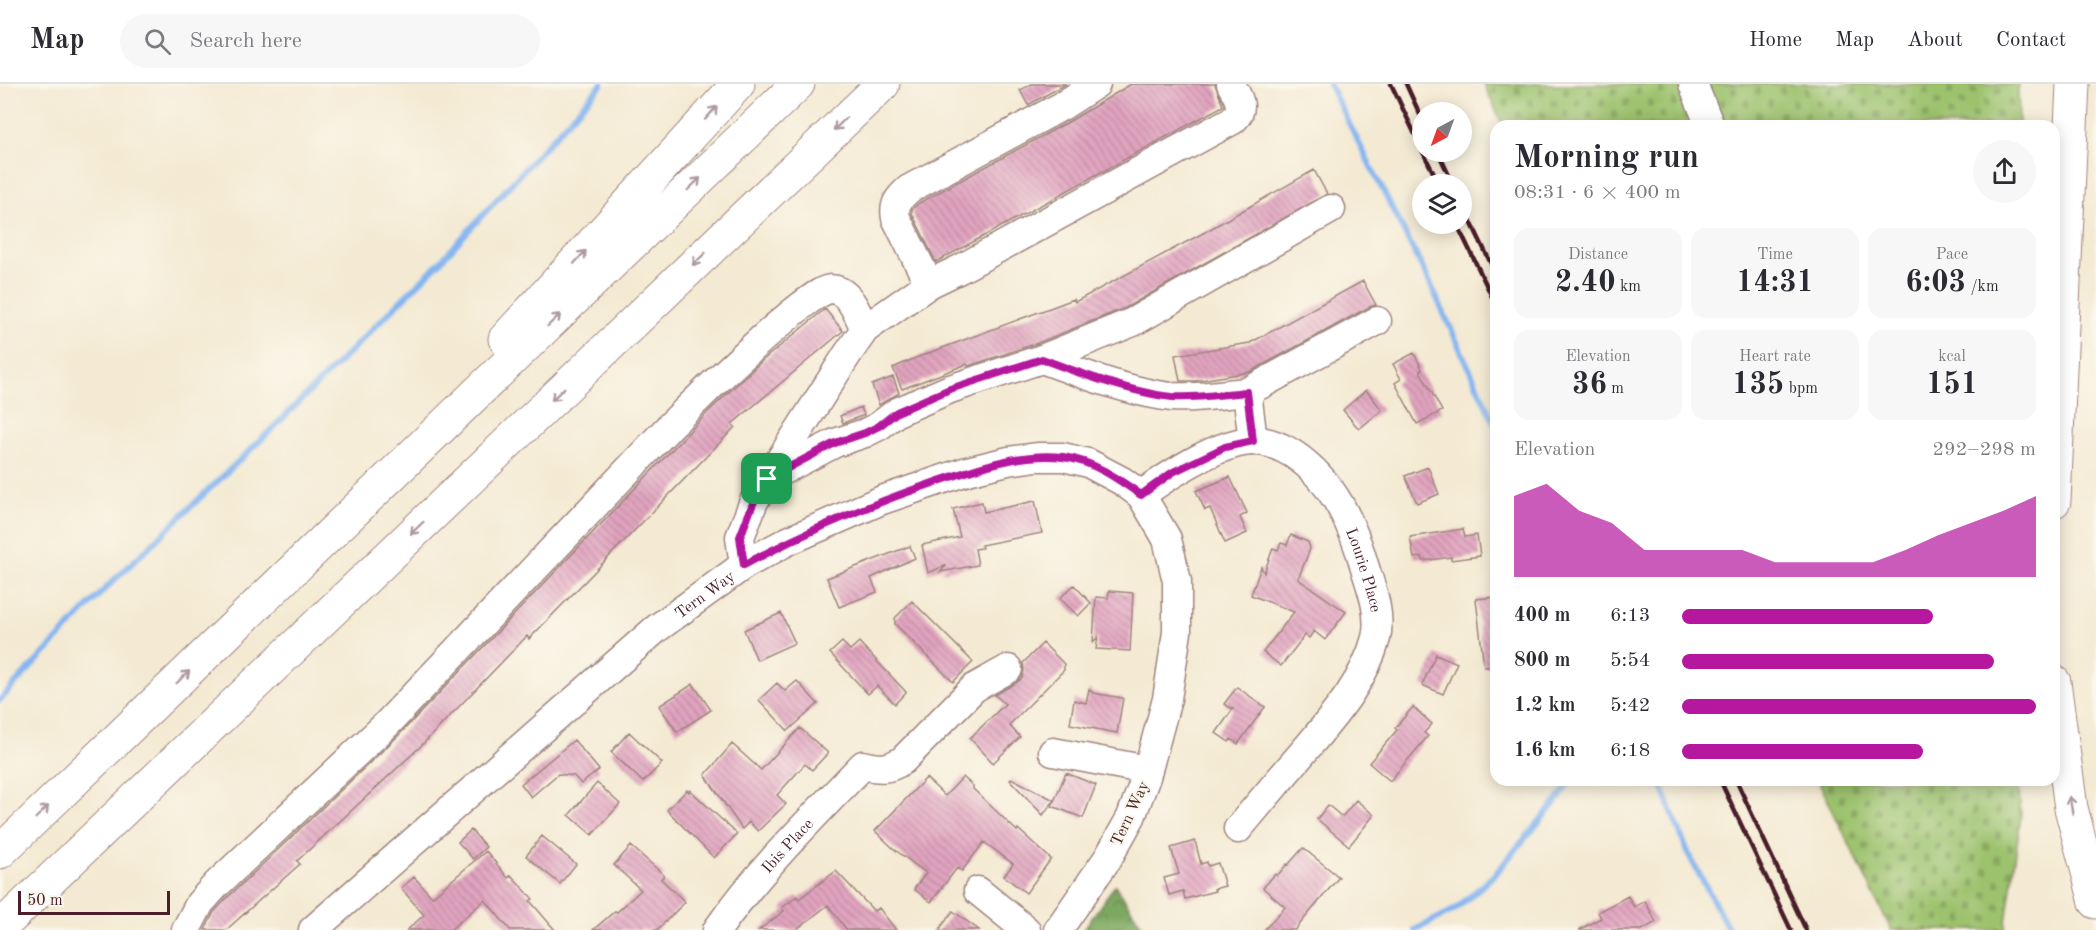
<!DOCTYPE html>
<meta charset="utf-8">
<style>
body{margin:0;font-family:"Old Standard TT",serif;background:#f7f7f7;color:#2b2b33;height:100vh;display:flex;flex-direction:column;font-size:22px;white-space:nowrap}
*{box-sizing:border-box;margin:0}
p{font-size:20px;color:#7c7c81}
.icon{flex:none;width:33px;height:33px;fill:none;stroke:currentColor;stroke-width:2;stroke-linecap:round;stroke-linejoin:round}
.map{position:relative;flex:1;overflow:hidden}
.side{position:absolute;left:1490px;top:36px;width:570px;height:666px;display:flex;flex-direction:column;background:#fff;border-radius:18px;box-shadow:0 3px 15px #0003}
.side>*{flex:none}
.needle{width:39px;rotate:221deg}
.controls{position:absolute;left:1412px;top:18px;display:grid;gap:12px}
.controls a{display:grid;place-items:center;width:60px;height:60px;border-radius:50%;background:#fff;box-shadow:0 3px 15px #0003;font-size:30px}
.scale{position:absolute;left:18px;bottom:15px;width:152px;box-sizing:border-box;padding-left:6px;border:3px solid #4a1f2b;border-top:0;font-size:16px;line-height:21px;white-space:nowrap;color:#4a1f2b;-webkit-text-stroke:4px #fbf7ec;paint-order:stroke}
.pin{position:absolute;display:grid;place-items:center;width:51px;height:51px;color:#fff;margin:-26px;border-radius:12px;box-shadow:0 3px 9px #0006}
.round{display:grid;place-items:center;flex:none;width:63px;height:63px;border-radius:32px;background:#f7f7f7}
.overview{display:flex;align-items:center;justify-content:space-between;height:102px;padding:0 24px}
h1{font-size:33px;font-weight:600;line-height:45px}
.stats{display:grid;grid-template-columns:repeat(3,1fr);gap:9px;height:102px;padding:6px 24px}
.stats div{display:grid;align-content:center;border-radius:15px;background:#f7f7f7;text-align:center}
.stats b{font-size:30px;font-weight:600}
.stats small{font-size:16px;font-weight:400}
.stats p{font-size:16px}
.chart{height:168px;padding:12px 24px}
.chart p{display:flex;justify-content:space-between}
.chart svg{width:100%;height:108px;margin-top:6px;fill:#b5179e;opacity:.7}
ul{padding:0 24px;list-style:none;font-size:20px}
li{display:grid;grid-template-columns:96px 72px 1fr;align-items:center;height:45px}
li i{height:15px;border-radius:8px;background:#b5179e}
header{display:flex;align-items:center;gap:36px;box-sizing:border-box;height:84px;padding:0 30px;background:#fff;border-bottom:2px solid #e1e1e2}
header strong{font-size:28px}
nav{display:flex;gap:33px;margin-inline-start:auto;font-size:21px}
.search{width:420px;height:54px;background:#f7f7f7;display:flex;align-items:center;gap:15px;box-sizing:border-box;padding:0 21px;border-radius:33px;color:#7c7c81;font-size:22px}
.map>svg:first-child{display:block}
</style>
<header>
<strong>Map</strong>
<div class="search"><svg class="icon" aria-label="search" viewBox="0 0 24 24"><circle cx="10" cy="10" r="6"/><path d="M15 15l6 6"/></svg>Search here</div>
<nav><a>Home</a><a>Map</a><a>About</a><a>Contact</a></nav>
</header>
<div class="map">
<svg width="2096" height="846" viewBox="0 0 2096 846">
<defs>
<pattern id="forest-crowns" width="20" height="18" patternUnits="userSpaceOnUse" patternTransform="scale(1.5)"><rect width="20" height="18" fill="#7da860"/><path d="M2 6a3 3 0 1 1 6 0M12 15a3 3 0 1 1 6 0" fill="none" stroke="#68884f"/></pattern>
<pattern id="cemetery-stones" width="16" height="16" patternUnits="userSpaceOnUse" patternTransform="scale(1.5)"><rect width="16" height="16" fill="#9cc26d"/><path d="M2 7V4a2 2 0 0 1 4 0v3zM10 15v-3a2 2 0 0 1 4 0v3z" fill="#88a65f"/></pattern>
<pattern id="building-back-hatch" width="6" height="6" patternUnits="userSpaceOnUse" patternTransform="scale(1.5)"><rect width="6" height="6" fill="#e2a4c0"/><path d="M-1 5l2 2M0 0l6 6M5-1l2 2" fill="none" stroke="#b9859c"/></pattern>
</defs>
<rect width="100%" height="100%" fill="#fbf7ec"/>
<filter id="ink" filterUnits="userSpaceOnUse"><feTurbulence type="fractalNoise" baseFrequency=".0167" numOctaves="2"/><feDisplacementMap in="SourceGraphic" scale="12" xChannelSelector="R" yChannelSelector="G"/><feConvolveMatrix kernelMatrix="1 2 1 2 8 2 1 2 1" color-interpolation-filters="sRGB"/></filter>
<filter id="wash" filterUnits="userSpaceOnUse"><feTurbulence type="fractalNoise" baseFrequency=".008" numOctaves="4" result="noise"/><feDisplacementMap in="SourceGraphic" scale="24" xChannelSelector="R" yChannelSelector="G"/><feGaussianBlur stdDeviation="1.35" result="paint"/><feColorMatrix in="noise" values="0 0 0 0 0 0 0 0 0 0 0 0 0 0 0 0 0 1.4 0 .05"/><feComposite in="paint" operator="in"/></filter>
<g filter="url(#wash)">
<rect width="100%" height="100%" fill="#f4ead3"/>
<path fill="url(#forest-crowns)" stroke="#646446" stroke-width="1.5" d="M 1115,801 L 1145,846 L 1083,846 Z"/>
<path fill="url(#cemetery-stones)" stroke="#73704c" stroke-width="1.5" d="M 1484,0 L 2018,0 L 2019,42 L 1503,42 Z
M 1818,696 L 2018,696 L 2021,731 L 2005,846 L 1891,846 Z"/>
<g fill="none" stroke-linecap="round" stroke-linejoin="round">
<path stroke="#84b5f0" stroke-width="6" d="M 1329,0 L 1430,199 L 1496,343
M 0,616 L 106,504 L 270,347 L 439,179 L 602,0
M 1659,696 L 1689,771 L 1729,846
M 1415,846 L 1456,825 L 1496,789 L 1560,713 L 1570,696"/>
</g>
<g id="blocks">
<path fill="url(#building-back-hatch)" d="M 1032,0 L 1066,0 L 1028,21 L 1020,6 Z
M 1131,0 L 1215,0 L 1223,22 L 936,178 L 912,129 L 912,125 L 919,119 L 1070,37 Z
M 1314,86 L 1327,110 L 1125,224 L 1035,260 L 968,282 L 967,280 L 902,305 L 893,284 L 918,273 L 1074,215 L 1075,218 L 1205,148 Z
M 1363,197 L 1376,221 L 1369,223 L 1250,288 L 1195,297 L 1180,297 L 1175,271 L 1250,259 Z
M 825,225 L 843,247 L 732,340 L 735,343 L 529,555 L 527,552 L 421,662 L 297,777 L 300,780 L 226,846 L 205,846 L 214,828 L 228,813 L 398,652 L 710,326 L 763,276 Z
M 1414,269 L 1422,285 L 1420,287 L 1442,327 L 1417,340 L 1395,299 L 1401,295 L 1393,280 Z
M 893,293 L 899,309 L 879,321 L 872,301 Z
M 1366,306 L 1382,326 L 1359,345 L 1343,326 Z
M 861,323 L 864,331 L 843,339 L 840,332 Z
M 1428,383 L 1439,410 L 1417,419 L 1405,392 Z
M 1230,393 L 1247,429 L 1240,433 L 1247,449 L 1225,459 L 1210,424 L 1205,426 L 1196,407 Z
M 1035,417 L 1042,449 L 981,461 L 982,464 L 975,465 L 978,481 L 940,488 L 947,481 L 928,489 L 922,461 L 960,453 L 953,425 L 982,418 L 984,428 Z
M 1463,445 L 1465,453 L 1477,451 L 1480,472 L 1451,476 L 1451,473 L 1423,477 L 1422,473 L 1414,474 L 1410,453 Z
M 1291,451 L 1308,458 L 1310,465 L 1298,495 L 1346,528 L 1325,556 L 1314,547 L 1309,554 L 1305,551 L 1281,582 L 1263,568 L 1294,528 L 1251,511 L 1261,483 L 1264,489 L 1273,464 L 1278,466 L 1281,459 L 1287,461 Z
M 910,462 L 915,474 L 871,494 L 877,508 L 839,523 L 827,494 Z
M 1074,501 L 1091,519 L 1078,532 L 1060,514 Z
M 1109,507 L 1133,509 L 1130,567 L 1096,565 L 1098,553 L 1093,558 L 1096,513 L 1108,514 Z
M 1496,513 L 1496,583 L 1484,583 L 1476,515 Z
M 912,517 L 973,578 L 953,598 L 895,540 L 895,534 Z
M 781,529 L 795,559 L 757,576 L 744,546 Z
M 842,558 L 850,566 L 859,558 L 906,608 L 895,620 L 877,602 L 868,610 L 830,569 Z
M 1043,559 L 1064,580 L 1064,586 L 1009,641 L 1020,653 L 993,679 L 970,654 L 1005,620 L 995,611 L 1016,599 L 1022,594 L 1024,586 L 1023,579 Z
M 1436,570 L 1457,579 L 1443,610 L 1422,601 Z
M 797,597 L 818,620 L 788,647 L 759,616 L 777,599 L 785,607 Z
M 693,600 L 711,626 L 677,648 L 659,622 Z
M 1237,603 L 1265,623 L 1238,660 L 1231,655 L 1229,658 L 1216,649 L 1233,625 L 1224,620 Z
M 1089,605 L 1093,609 L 1123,614 L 1117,649 L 1070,640 L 1074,616 L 1086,619 Z
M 1413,623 L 1432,640 L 1424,649 L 1428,652 L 1390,697 L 1369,679 L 1397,646 L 1395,644 Z
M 800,644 L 828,669 L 812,686 L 805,680 L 777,711 L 786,720 L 758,747 L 749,738 L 742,745 L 705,691 L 732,660 L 761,686 Z
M 629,648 L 662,679 L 643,698 L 611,668 Z
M 574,656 L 599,686 L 581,700 L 574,692 L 558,690 L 531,713 L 521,700 Z
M 1066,689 L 1096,701 L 1083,734 L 1052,722 Z
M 963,693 L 973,702 L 973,705 L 1017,747 L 1018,745 L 1051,775 L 1026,809 L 1004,792 L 1013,780 L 984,758 L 962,787 L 957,784 L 931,818 L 914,805 L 926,789 L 894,765 L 875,747 L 926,694 L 945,712 Z
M 1011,694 L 1054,716 L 1043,731 L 1010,696 Z
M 597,699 L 620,720 L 592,751 L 569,731 Z
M 687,706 L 689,708 L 690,706 L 737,750 L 714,774 L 667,726 Z
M 1356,716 L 1374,731 L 1349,762 L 1317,735 L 1328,721 L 1342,733 Z
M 471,746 L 486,763 L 473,775 L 458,758 Z
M 542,752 L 576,780 L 560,800 L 526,772 Z
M 1195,757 L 1201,780 L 1207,778 L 1208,782 L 1218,779 L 1225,802 L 1214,805 L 1215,807 L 1185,815 L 1183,807 L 1169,811 L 1164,794 L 1179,790 L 1171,764 Z
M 631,762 L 664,791 L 661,795 L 685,818 L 657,846 L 593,846 L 615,827 L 617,828 L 641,806 L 614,781 Z
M 1303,764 L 1339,793 L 1295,846 L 1264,846 L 1285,823 L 1263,804 L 1275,790 L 1277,792 L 1287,780 L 1288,781 Z
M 486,767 L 508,794 L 511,791 L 533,815 L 530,817 L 555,846 L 510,846 L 485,816 L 450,846 L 407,846 L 424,831 L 401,804 L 414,793 L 432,813 Z
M 836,787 L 874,827 L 879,824 L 896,846 L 847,846 L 828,821 L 796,846 L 759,846 L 784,827 L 782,824 L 797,812 L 799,815 Z
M 1628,812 L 1634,823 L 1645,817 L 1656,838 L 1642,846 L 1579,846 L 1601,834 L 1598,828 Z
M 953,827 L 979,846 L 939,846 Z"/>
</g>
</g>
<g filter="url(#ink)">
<use href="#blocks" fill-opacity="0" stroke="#9f847f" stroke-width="1.5"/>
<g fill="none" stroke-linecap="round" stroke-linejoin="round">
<defs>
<g id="minor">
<path d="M 1693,0 L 1710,42"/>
<path d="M 929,200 L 960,185 L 1233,36 C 1246,24 1238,13 1231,0"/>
<path d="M 1042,275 L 1133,238 L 1331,125"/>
<path d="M 1247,308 L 1377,237"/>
<path d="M 770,393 L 835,359 L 865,349 L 879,342 L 897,328 L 950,305 L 1042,275 C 1079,289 1133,309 1172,313 C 1197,315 1222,310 1247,308 L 1253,357"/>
<path id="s1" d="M 1141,411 C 1169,391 1219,357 1255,357 C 1268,357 1282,363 1293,370 C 1334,397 1353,441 1366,487 C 1373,508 1381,532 1376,554 C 1364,600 1330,636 1300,672 C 1279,696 1259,720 1238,745"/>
<path d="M 744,481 L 740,453 L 754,417 L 847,271 L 865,245 L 929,200 L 896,134 C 893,120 899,114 909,105 L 1062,22 L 1096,0"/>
<path d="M 1053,668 L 1148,686"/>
<path d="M 978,807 L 1026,846"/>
<path d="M 186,846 L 200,819 L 216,801 L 386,641 L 671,341 C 691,321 811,203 831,205 C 850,206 858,231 865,245"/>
<path id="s2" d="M 313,846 L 656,545 L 744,481 L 788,457 L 882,416 L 967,387 L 1008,377 L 1037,373 L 1063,373 L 1088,379 L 1122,397 L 1141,411 L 1167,455 L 1177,497 L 1177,548 L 1167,615 L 1146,693 L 1131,733 L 1108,774 L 1058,846"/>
<path id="s3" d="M 717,846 C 759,786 812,734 863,681 C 879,685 888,686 903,676 L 974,604 L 1008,585"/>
</g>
<path id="highway" d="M 505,255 L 738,0
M 2054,417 L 2073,0
M 2054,598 L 2071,724 L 2096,818
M 0,768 L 798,0
M 0,844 L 883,0"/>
</defs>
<use href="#minor" stroke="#9f847f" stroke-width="31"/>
<use href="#highway" stroke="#9f847f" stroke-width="35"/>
<use href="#minor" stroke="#fff" stroke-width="28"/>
<use href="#highway" stroke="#fff" stroke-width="33"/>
<path stroke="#4a1f2b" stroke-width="4.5" d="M 1391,0 L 1422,65
M 1406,0 L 1422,35
M 1423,68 L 1439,100
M 1438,68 L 1453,100
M 1461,117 L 1496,190
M 1457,140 L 1496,221
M 1720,696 L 1791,846
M 1736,696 L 1806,846"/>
</g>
<defs><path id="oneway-shaft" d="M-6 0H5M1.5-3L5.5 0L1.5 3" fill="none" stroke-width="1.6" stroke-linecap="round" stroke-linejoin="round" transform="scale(1.5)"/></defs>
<g stroke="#ae9aa0">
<use href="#oneway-shaft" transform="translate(711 29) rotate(-48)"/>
<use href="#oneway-shaft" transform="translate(840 40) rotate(136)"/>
<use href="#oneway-shaft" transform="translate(694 100) rotate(-44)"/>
<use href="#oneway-shaft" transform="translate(580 173) rotate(-48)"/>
<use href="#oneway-shaft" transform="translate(699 175) rotate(136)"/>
<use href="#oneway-shaft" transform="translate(554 236) rotate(-44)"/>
<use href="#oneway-shaft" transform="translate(558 310) rotate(136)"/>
<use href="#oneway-shaft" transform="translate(417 444) rotate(136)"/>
<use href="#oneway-shaft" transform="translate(183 593) rotate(-44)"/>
<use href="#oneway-shaft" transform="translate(2071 721) rotate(-100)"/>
<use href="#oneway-shaft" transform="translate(42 728) rotate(-44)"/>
</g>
</g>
<g fill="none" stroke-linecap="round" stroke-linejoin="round" filter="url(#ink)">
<defs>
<path id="route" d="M 1042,275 C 1079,289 1133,309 1172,313 C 1197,315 1222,310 1247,308 L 1253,357 L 1225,363 L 1173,388 L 1141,411 C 1117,394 1093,377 1063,373 C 1019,368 974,385 933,399 C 868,421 805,448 744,481 L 740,453 L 754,417 L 767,395 L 835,359 L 865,349 L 879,342 L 897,328 L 950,305 Z"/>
</defs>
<use href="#route" stroke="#fff" stroke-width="12"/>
<use href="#route" stroke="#b5179e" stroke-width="8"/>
</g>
<g text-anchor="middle" stroke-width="4.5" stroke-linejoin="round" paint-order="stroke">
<g font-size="16" fill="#4a1f2b" stroke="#fbf7ec">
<text dy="6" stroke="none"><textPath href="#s1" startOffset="308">Lourie Place</textPath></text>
<text dy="6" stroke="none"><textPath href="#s2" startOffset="516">Tern Way</textPath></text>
<text transform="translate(1129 729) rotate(-65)" y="6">Tern Way</text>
<text dy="6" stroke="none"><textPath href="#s3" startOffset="110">Ibis Place</textPath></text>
</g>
</g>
</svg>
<div class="controls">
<a><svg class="needle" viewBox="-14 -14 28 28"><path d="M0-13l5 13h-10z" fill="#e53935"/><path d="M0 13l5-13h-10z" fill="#7c7c81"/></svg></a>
<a><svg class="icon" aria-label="layers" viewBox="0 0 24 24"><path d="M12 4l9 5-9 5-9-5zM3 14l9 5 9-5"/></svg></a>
</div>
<div class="scale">50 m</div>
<div class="pin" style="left:767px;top:395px;background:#1e9e55"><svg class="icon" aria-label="arrive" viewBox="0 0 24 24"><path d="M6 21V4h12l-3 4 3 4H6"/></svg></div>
<section class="side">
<div class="overview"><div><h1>Morning run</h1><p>08:31 · 6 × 400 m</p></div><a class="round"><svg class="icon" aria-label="share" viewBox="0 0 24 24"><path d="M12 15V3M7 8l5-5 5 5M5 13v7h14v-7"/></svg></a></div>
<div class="stats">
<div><p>Distance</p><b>2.40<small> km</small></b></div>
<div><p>Time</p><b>14:31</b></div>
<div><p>Pace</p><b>6:03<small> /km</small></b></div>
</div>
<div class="stats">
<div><p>Elevation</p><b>36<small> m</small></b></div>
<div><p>Heart rate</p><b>135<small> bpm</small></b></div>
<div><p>kcal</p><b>151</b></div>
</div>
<div class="chart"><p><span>Elevation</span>292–298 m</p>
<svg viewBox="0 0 160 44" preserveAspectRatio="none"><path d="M0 44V11L10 6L20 17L30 22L40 33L50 33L60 33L70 33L80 38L90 38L100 38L110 38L120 33L130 27L140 22L150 17L160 11V44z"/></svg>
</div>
<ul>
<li><b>400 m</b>6:13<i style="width:71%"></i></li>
<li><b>800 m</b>5:54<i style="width:88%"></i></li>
<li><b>1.2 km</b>5:42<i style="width:100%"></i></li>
<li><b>1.6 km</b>6:18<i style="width:68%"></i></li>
</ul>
</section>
</div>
